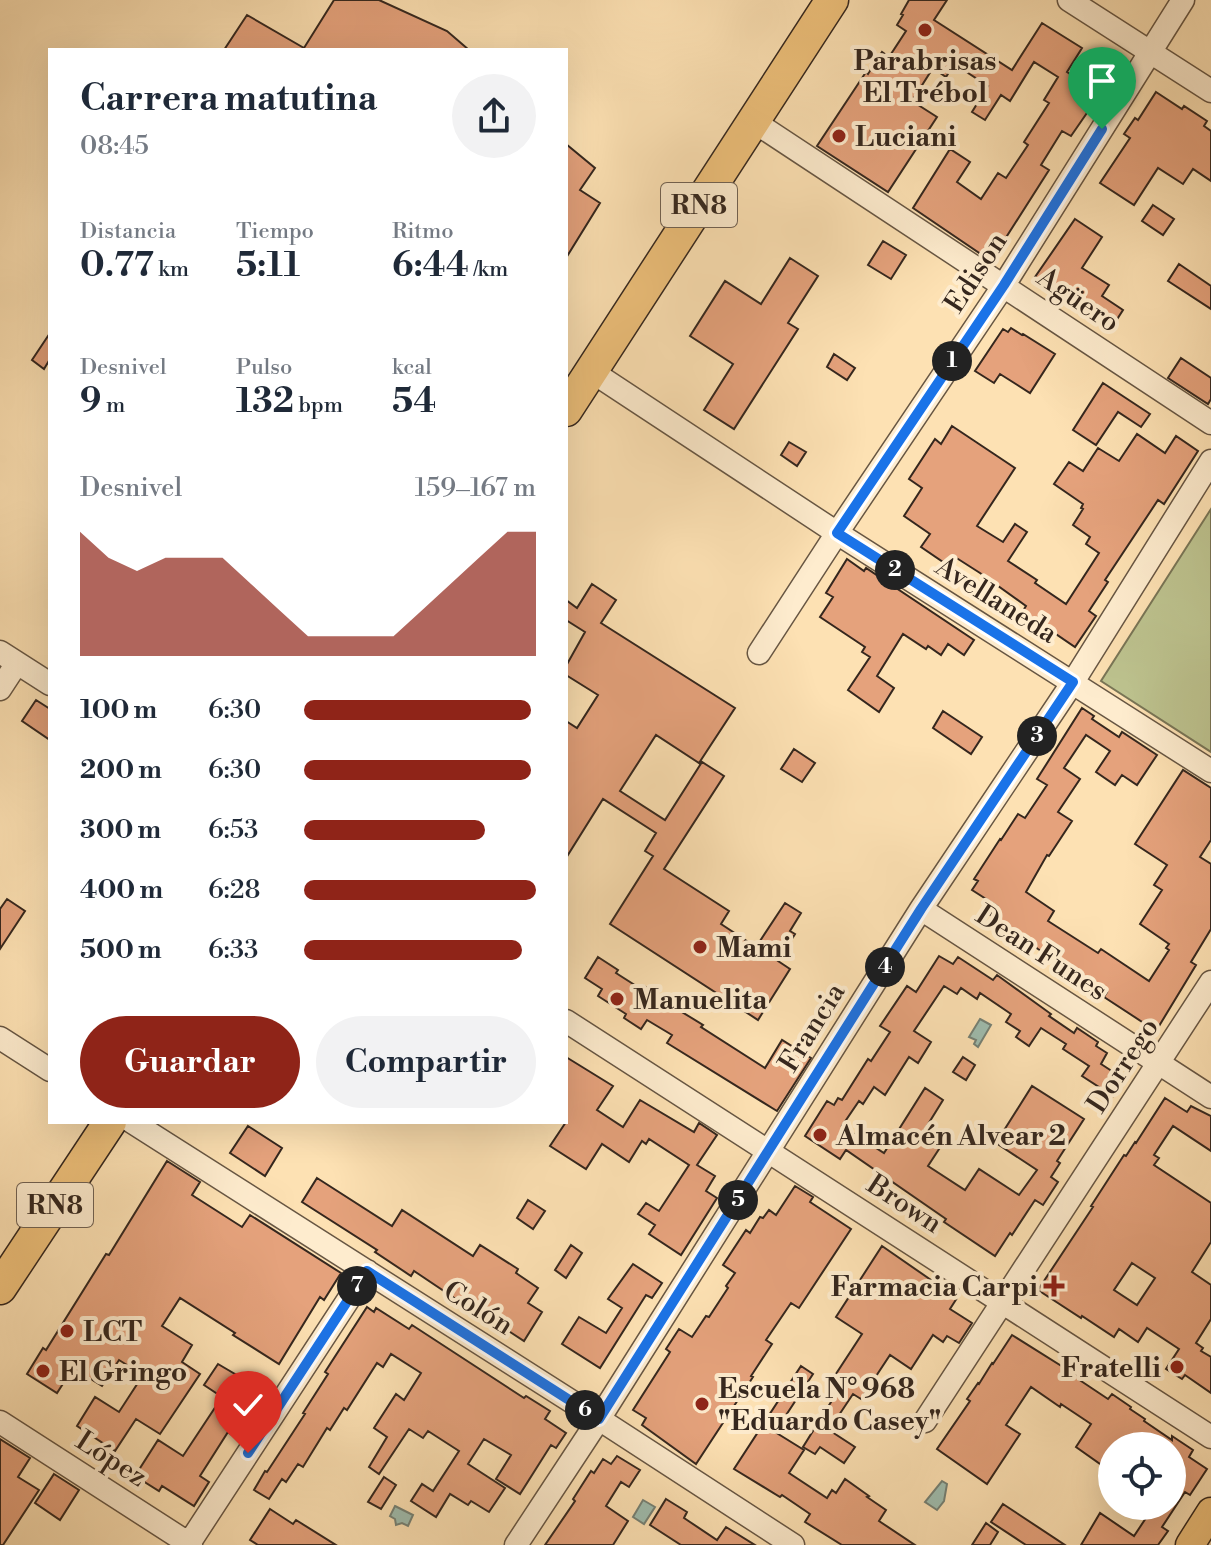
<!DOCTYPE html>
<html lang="es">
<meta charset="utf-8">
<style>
body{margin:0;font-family:"Libre Bodoni",serif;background:#f2f2f3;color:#1f2937;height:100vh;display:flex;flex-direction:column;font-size:30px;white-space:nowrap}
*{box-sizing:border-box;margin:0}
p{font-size:26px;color:#747a83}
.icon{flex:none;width:44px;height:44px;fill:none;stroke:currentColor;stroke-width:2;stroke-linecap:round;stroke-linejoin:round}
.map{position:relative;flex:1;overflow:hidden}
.panel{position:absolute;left:48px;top:48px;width:520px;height:1076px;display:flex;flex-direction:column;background:#fff;border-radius:0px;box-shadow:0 8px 32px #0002}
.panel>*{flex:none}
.controls{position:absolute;left:1098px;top:1432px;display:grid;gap:16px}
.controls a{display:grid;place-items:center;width:88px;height:88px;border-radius:50%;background:#fff;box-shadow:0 8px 32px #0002;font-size:40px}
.pin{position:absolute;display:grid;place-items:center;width:68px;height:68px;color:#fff;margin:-82px -34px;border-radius:50% 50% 50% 0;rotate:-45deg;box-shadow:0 0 8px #0007}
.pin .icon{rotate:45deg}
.km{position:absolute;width:40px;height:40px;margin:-20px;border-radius:50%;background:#222;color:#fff;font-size:22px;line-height:40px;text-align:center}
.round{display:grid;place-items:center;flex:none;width:84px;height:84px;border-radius:42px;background:#f2f2f3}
.overview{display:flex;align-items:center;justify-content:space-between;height:136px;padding:0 32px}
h1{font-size:36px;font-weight:700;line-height:60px}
.metrics{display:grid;grid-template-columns:repeat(3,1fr);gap:12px;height:136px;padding:8px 32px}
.metrics div{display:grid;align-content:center}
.metrics b{font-size:34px;font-weight:700}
.metrics small{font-size:22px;font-weight:400}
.metrics p{font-size:22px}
.chart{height:224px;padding:16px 32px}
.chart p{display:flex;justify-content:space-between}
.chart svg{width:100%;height:144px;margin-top:8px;fill:#8f2418;opacity:.7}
.button{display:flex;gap:16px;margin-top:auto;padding:16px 32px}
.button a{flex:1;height:92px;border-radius:48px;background:#8f2418;color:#fff;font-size:32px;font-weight:700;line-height:92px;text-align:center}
.button a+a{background:#f2f2f3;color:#1f2937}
ul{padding:0 32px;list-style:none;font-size:26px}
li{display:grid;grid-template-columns:128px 96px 1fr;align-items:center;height:60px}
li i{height:20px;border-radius:10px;background:#8f2418}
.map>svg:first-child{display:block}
</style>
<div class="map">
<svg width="1211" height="1545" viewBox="0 0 1211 1545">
<rect width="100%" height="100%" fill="#fde1b3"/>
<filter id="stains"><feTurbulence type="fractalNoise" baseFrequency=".0025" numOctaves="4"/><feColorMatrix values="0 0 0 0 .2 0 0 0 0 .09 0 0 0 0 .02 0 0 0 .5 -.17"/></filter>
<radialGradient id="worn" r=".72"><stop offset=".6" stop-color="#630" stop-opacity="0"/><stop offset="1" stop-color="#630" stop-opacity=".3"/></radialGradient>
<path fill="#bdc38f" stroke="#797556" stroke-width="2" d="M 1211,509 L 1211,752 L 1101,681 Z"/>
<path fill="#9fbdaf" stroke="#758175" stroke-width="2" d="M 980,1019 L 991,1025 L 978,1047 L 974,1044 L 976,1040 L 969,1037 Z
M 942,1481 L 947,1484 L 944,1501 L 937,1510 L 925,1502 Z
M 643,1500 L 655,1507 L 644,1524 L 633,1517 Z
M 395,1506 L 413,1515 L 408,1526 L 402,1523 L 396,1525 L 395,1519 L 390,1516 Z"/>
<path fill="#e5a27c" stroke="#35271e" stroke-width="2" fill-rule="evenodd" d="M 334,0 L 379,0 L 447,31 L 469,50 L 224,50 L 247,15 L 304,48 Z
M 909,0 L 947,0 L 934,20 L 1012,70 L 1042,23 L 1082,48 L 1067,72 L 1100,94 L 1071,136 L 1062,131 L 1041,165 L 1049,170 L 991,261 L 913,208 L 950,149 L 970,162 L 957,182 L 981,199 L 998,173 L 1006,178 L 1028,145 L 1024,142 L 1049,103 L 1044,100 L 1058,77 L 1034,62 L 1010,101 L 1001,95 L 985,120 L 972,112 L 988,86 L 954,64 L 946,77 L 933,68 L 912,101 L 937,117 L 888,192 L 817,146 L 866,72 L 868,74 L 882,52 L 889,57 L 906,31 L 897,25 L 903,15 L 901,14 Z
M 1156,92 L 1182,109 L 1184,106 L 1207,121 L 1204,126 L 1211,131 L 1211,181 L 1193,169 L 1183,184 L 1158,168 L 1134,205 L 1100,183 L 1130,138 L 1124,134 L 1135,118 L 1138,120 Z
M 566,144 L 595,168 L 580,190 L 600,203 L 566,258 Z
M 1153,205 L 1174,219 L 1163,235 L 1142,221 Z
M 1075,219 L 1102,237 L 1082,268 L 1109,285 L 1102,296 L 1123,310 L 1112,327 L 1086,310 L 1085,312 L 1035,277 Z
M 883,241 L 906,255 L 891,279 L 868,265 Z
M 790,258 L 818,276 L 788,323 L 798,329 L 734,429 L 704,410 L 733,364 L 690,336 L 725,281 L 761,304 Z
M 1179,264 L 1211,286 L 1211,309 L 1168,281 Z
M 1011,328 L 1022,335 L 1023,334 L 1055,354 L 1030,393 L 1000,374 L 994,383 L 975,371 L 1003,329 L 1008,332 Z
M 50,333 L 50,359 L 44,369 L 32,360 Z
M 834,354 L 855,368 L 847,380 L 827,367 Z
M 1181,358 L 1211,378 L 1211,399 L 1208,404 L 1168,378 Z
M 1103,383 L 1150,414 L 1141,427 L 1118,412 L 1096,445 L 1073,430 Z
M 952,426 L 1015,468 L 977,526 L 1003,542 L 1015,524 L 1027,532 L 1008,561 L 1037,580 L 1035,583 L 1066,604 L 1099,553 L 1086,544 L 1090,537 L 1073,525 L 1083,509 L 1081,508 L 1083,504 L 1054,484 L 1069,462 L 1083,471 L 1098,448 L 1119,461 L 1137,434 L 1165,453 L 1176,436 L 1198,451 L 1164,504 L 1158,500 L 1105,580 L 1108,582 L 1089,611 L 1096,616 L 1075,647 L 1044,626 L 1041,631 L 1019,617 L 1026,606 L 980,573 L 955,557 L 949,566 L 921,547 L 930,534 L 904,516 L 922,488 L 909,479 L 935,439 L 941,444 Z
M 789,442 L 806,452 L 797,466 L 781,455 Z
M 847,559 L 864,571 L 866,568 L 974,640 L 964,655 L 948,644 L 941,655 L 928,646 L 926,649 L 903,634 L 877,676 L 894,688 L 879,712 L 848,690 L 870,657 L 862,652 L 865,647 L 820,617 L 833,597 L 826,593 Z
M 592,584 L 616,600 L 601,623 L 735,708 L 699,763 L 656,735 L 620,791 L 665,820 L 702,762 L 724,776 L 664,869 L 729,911 L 721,924 L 756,947 L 785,903 L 801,913 L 790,931 L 795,934 L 778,961 L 790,969 L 758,1020 L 610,924 L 653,856 L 645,851 L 656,833 L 603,799 L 566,858 L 566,721 L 577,728 L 598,695 L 566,675 L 566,666 L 585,632 L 566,620 L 566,600 L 577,608 Z
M 36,700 L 50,709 L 50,740 L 22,721 Z
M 1082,708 L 1094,716 L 1092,719 L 1119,737 L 1122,732 L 1157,755 L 1137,785 L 1122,775 L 1115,785 L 1096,772 L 1110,751 L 1086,735 L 1064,768 L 1080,779 L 1058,812 L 1072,821 L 1049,856 L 1047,855 L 1026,892 L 1054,911 L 1048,921 L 1098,953 L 1101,949 L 1149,981 L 1169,950 L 1166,948 L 1169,944 L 1140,924 L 1162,890 L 1154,885 L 1167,865 L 1135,844 L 1183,770 L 1211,788 L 1211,840 L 1200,857 L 1211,864 L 1211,929 L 1191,962 L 1196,965 L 1156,1031 L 1104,997 L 1107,992 L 1038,949 L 990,915 L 997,906 L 972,890 L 978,881 L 974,879 L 1000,839 L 1001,840 L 1018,814 L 1025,818 L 1047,785 L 1037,779 Z
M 943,711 L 982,737 L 971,754 L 933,728 Z
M 794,749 L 815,763 L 802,782 L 781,769 Z
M 7,899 L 25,911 L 0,949 L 0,909 Z
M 939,956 L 953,964 L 958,957 L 993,980 L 997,975 L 1051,1014 L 1049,1016 L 1074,1033 L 1077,1028 L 1098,1042 L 1096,1046 L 1107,1053 L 1101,1064 L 1124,1079 L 1113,1096 L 1082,1076 L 1089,1066 L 1063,1049 L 1066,1044 L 1041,1028 L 1029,1046 L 1016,1037 L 1020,1031 L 1006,1022 L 1011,1014 L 980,993 L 977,999 L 961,988 L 957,994 L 944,986 L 914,1031 L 931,1042 L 918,1063 L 909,1057 L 885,1095 L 874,1087 L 863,1104 L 859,1101 L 842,1126 L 884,1153 L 925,1088 L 943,1100 L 922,1134 L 941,1146 L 928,1166 L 965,1190 L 979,1169 L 1019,1195 L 1037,1170 L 996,1143 L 1032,1086 L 1084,1119 L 1057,1161 L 1060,1163 L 1051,1177 L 1058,1182 L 1043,1205 L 1035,1200 L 1012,1235 L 1010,1233 L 995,1256 L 944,1222 L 946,1219 L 846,1150 L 840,1159 L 805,1136 L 827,1101 L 834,1105 L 838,1098 L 842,1100 L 868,1059 L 871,1061 L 890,1032 L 880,1026 L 907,986 L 916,992 Z
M 598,957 L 618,970 L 616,973 L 641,989 L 644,986 L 665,1000 L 668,996 L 684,1007 L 682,1012 L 703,1025 L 701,1027 L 765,1068 L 782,1040 L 811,1058 L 777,1111 L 667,1043 L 672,1035 L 647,1020 L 641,1029 L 624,1018 L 626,1014 L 598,996 L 602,989 L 585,978 Z
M 566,1057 L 613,1086 L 597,1110 L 623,1127 L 640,1100 L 694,1132 L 699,1123 L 717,1135 L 697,1165 L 715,1176 L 706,1191 L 717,1198 L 681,1255 L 649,1234 L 655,1225 L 638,1214 L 646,1203 L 659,1211 L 689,1165 L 649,1139 L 646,1144 L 642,1141 L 629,1162 L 602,1144 L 586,1169 L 550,1146 L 566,1122 Z
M 963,1057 L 975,1065 L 966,1080 L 953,1072 Z
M 1165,1098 L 1187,1112 L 1191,1106 L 1211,1116 L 1211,1151 L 1173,1126 L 1154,1155 L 1159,1158 L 1154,1165 L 1211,1203 L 1211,1242 L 1192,1272 L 1211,1285 L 1211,1319 L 1196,1343 L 1203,1348 L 1201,1351 L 1211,1357 L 1211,1393 L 1185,1375 L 1182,1379 L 1166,1369 L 1179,1349 L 1147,1328 L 1138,1342 L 1119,1329 L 1114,1337 L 1082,1316 L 1081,1318 L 1038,1290 L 1093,1207 L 1091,1206 L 1124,1155 L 1126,1156 L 1135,1142 L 1136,1143 ZM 1132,1263 L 1155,1278 L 1137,1305 L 1114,1290 Z
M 248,1126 L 282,1148 L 265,1176 L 230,1153 Z
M 167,1161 L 200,1182 L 192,1195 L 242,1227 L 250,1215 L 341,1273 L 324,1300 L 320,1297 L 279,1364 L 233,1335 L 235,1333 L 180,1298 L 162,1326 L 192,1345 L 182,1362 L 200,1374 L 160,1434 L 136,1419 L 115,1451 L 77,1426 L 95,1397 L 119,1412 L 143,1375 L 119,1360 L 102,1386 L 73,1368 L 57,1393 L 27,1374 L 43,1348 L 46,1350 L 106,1254 L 109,1255 Z
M 317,1178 L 392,1226 L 402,1210 L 473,1256 L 480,1245 L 518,1269 L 516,1273 L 538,1288 L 528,1303 L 542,1312 L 524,1341 L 504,1328 L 502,1330 L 414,1271 L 411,1276 L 375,1252 L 377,1250 L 302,1202 Z
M 795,1186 L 813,1197 L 810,1202 L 851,1229 L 799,1308 L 791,1303 L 766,1340 L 772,1344 L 751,1376 L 753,1377 L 696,1464 L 642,1425 L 646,1418 L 633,1410 L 670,1352 L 666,1349 L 679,1329 L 692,1337 L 706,1316 L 709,1317 L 728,1288 L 726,1286 L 735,1273 L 723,1265 L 746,1230 L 750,1233 L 760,1217 L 763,1218 L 769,1210 L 776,1215 Z
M 528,1200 L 545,1211 L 533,1229 L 517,1218 Z
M 571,1245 L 582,1253 L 566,1278 L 555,1270 Z
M 882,1246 L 957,1298 L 950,1309 L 972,1323 L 959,1343 L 947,1336 L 943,1342 L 933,1335 L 911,1369 L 890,1355 L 861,1399 L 853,1394 L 829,1430 L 855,1447 L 844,1463 L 820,1447 L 815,1454 L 803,1447 L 841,1386 L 832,1380 L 862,1334 L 836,1317 Z
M 633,1264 L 662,1283 L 652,1298 L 646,1295 L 600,1368 L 562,1344 L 579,1317 L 606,1333 L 622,1308 L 608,1299 Z
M 367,1307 L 374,1312 L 376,1308 L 409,1329 L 412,1325 L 524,1398 L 526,1396 L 550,1411 L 545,1419 L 566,1433 L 556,1448 L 551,1445 L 520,1494 L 496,1479 L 511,1455 L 484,1439 L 468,1464 L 505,1488 L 489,1512 L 471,1501 L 468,1505 L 450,1494 L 436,1517 L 411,1501 L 422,1484 L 433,1491 L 459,1451 L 428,1431 L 423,1438 L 409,1429 L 379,1474 L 369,1467 L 387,1437 L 374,1428 L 396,1394 L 404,1400 L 421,1373 L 391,1354 L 383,1367 L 377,1363 L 347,1410 L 344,1408 L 330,1430 L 327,1428 L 303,1467 L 298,1464 L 286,1482 L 282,1479 L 269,1499 L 254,1490 L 265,1471 L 267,1472 L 305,1414 L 303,1413 L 328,1374 L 325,1372 Z
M 1012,1335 L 1079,1377 L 1078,1379 L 1108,1399 L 1112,1394 L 1131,1407 L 1130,1409 L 1145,1419 L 1144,1421 L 1172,1440 L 1172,1436 L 1193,1450 L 1189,1457 L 1207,1469 L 1190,1495 L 1185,1492 L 1162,1527 L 1168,1531 L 1158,1545 L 1081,1545 L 1100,1513 L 1134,1536 L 1154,1506 L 1172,1506 L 1172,1446 L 1112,1446 L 1112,1453 L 1103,1466 L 1076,1447 L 1091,1424 L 1061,1404 L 1060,1407 L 1031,1387 L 1006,1425 L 1020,1434 L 987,1484 L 937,1449 L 970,1401 L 967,1399 L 978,1383 L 979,1384 L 992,1363 L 993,1364 Z
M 218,1364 L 262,1390 L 232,1435 L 228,1432 L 200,1476 L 209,1482 L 194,1506 L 162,1486 L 159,1491 L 135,1476 L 158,1440 L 183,1456 L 222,1397 L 204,1385 Z
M 801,1366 L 813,1374 L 775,1432 L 804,1450 L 789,1473 L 827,1498 L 832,1490 L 836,1493 L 845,1479 L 869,1496 L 867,1497 L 886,1510 L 879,1521 L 915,1545 L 842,1545 L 805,1522 L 810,1514 L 782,1495 L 780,1497 L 734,1469 Z
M 0,1439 L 30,1458 L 18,1477 L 39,1490 L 3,1545 L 0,1545 Z
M 617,1456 L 640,1470 L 629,1487 L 621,1482 L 606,1506 L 628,1521 L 613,1545 L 545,1545 L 575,1501 L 573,1499 L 591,1471 L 594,1473 L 603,1459 L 611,1464 Z
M 54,1474 L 79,1490 L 60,1520 L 35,1503 Z
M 384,1477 L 396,1485 L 381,1509 L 368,1502 Z
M 666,1499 L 687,1512 L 684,1518 L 717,1540 L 726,1527 L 755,1545 L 681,1545 L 650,1525 Z
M 1003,1504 L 1065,1545 L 1026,1545 L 991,1522 Z
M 270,1509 L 293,1524 L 296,1520 L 336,1545 L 258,1545 L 250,1540 Z
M 986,1523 L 998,1532 L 990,1545 L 972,1545 Z"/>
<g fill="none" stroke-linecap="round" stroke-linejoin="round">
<defs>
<path id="minor" d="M 1069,0 L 1211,91
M 753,121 L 1211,423
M 591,371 L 837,533 L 1211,771
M 0,652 L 50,684
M 759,653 L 837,533 L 1004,285 L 1183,0
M 0,689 L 17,663
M 921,909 L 1211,1097
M 566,1021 L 1211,1437
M 0,1038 L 50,1070
M 132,1122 L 599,1419 L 793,1545
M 925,1421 L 1211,982
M 0,1422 L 191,1545
M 188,1545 L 367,1271
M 516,1545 L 599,1419 L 921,909 L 1073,682 L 1211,461"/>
<path id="major" d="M 1190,1545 L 1211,1512"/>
<path id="highway" d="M 566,410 L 832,0
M 0,1288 L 110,1122"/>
</defs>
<use href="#minor" stroke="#675643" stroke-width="25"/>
<use href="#major" stroke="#35271e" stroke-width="31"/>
<use href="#highway" stroke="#35271e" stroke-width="35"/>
<use href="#minor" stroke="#feecce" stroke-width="22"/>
<use href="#major" stroke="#eec07a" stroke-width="28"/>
<use href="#highway" stroke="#eec07a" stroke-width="32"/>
</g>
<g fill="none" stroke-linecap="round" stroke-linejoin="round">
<defs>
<path id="route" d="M 248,1453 L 367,1271 L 599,1419 L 921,909 L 1073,682 L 837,533 L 1004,285 L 1102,129"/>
</defs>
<use href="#route" stroke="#fff" stroke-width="16"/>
<use href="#route" stroke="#1a73e8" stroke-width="10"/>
</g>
<g fill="#8f2418" stroke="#feecce" stroke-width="3">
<circle cx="925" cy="30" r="8"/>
<circle cx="839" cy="136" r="8"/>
<circle cx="700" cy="947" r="8"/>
<circle cx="617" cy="999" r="8"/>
<circle cx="820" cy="1135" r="8"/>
<path d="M1050 1274h8v8h8v8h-8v8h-8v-8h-8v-8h8z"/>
<circle cx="67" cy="1331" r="8"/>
<circle cx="1177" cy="1367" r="8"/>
<circle cx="43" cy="1371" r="8"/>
<circle cx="702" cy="1404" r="8"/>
</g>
<g text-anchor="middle" stroke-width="8" stroke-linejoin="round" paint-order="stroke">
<g fill="#feecce" stroke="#716253" stroke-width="2">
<rect x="661" y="183" width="76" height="44" rx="6"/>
<rect x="17" y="1183" width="76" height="44" rx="6"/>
</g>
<g font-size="26" font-weight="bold" fill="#35271e">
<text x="699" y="214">RN8</text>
<text x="55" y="1214">RN8</text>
</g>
<g font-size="28" font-weight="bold" fill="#35271e" stroke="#feecce" text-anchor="start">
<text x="925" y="70" text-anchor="middle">Parabrisas<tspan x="925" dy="32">El Trébol</tspan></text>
<text x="855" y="146">Luciani</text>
<text x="716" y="957">Mami</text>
<text x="633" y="1009">Manuelita</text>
<text x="836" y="1145">Almacén Alvear 2</text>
<text x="1038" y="1296" text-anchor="end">Farmacia Carpi</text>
<text x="83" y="1341">LCT</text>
<text x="1161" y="1377" text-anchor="end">Fratelli</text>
<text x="59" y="1381">El Gringo</text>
<text x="718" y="1398">Escuela N° 968<tspan x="718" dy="32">"Eduardo Casey"</tspan></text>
</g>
<g font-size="28" fill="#35271e" stroke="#feecce">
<text transform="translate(975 272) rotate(-57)" y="10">Edison</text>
<text transform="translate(1079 299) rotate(34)" y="10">Agüero</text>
<text transform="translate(997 599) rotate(32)" y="10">Avellaneda</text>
<text transform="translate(1042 952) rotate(33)" y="10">Dean Funes</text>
<text transform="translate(811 1027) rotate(-58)" y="10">Francia</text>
<text transform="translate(1122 1065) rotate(-57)" y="10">Dorrego</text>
<text transform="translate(905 1203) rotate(33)" y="10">Brown</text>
<text transform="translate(479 1307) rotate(32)" y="10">Colón</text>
<text transform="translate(112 1458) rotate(33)" y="10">López</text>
</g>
</g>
<rect width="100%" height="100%" filter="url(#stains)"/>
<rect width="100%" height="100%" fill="url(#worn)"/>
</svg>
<div class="controls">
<a><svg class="icon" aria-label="locate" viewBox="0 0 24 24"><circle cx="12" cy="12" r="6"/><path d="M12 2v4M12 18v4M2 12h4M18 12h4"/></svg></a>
</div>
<div class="pin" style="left:1102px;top:129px;background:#1e9e55"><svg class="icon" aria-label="arrive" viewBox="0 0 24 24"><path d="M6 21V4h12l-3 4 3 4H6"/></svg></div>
<div class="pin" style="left:248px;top:1453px;background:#d93025"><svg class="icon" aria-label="check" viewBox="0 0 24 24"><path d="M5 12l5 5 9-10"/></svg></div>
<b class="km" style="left:952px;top:361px">1</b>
<b class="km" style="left:895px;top:570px">2</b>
<b class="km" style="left:1037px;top:736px">3</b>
<b class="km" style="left:885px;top:967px">4</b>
<b class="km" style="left:738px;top:1200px">5</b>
<b class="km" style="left:585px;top:1410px">6</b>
<b class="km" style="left:357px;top:1286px">7</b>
<section class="panel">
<div class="overview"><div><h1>Carrera matutina</h1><p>08:45</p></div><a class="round"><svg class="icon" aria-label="share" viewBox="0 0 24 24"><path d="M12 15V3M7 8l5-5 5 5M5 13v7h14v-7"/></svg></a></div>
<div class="metrics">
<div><p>Distancia</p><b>0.77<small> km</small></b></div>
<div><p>Tiempo</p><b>5:11</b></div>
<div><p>Ritmo</p><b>6:44<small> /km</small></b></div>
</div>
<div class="metrics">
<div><p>Desnivel</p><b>9<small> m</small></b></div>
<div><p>Pulso</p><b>132<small> bpm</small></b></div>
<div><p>kcal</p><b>54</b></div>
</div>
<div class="chart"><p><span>Desnivel</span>159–167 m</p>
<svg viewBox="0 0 160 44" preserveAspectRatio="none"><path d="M0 44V6L10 14L20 18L30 14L40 14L50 14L60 22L70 30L80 38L90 38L100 38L110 38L120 30L130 22L140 14L150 6L160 6V44z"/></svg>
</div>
<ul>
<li><b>100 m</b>6:30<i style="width:98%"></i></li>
<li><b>200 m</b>6:30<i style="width:98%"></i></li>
<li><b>300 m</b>6:53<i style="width:78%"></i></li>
<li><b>400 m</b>6:28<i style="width:100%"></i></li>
<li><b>500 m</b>6:33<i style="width:94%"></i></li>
</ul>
<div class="button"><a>Guardar</a><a>Compartir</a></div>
</section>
</div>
